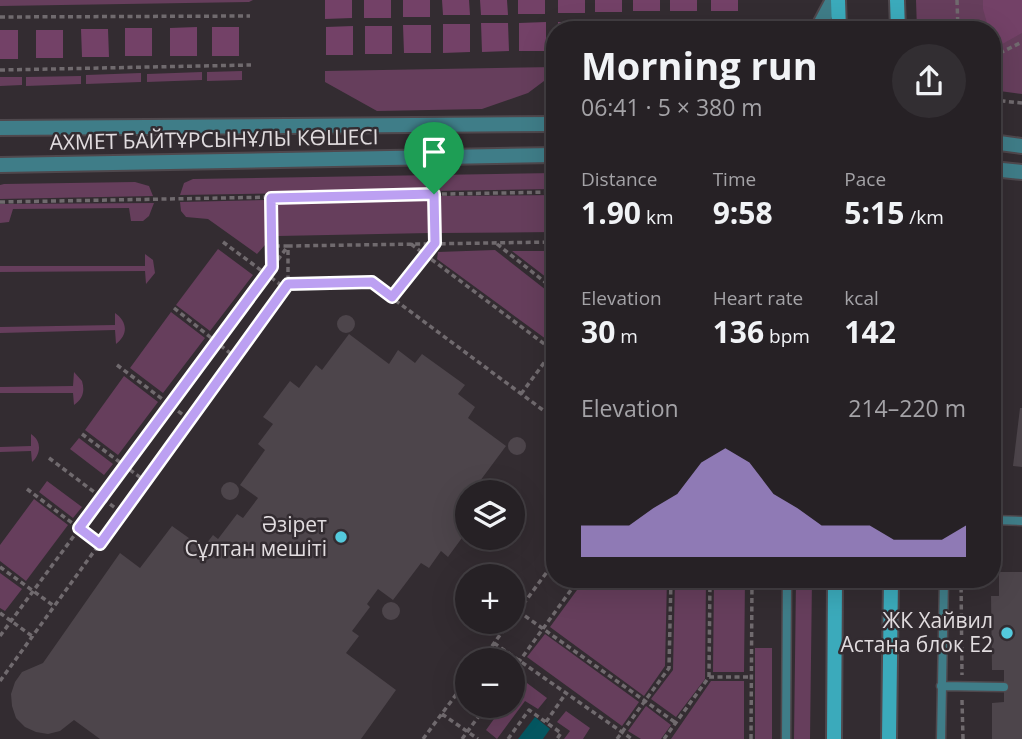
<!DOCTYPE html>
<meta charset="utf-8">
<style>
body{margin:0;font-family:"Open Sans",sans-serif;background:#322e32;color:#f1f3f6;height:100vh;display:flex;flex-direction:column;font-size:26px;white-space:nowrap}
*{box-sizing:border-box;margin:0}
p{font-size:23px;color:#a4a3a7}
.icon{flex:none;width:38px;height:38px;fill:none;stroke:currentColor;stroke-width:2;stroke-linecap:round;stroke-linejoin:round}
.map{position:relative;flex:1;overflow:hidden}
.side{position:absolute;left:546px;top:21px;width:455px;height:567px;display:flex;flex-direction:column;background:#262125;border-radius:28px;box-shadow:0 7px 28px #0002,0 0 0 2px #423e42}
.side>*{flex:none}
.buttons{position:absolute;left:455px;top:480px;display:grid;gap:14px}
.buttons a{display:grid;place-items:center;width:70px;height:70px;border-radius:50%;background:#262125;box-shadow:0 7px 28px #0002,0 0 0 2px #423e42;font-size:35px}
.pin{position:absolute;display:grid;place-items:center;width:60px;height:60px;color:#fff;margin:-72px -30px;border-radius:50% 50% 50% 0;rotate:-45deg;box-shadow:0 0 7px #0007}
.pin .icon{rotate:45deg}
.round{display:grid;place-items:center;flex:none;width:74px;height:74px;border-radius:37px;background:#322e32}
.headline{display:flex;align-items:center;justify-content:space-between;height:119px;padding:0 35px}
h1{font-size:38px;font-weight:700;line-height:52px}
.stats{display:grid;grid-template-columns:repeat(3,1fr);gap:10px;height:119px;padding:7px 35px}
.stats div{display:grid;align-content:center}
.stats b{font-size:30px;font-weight:700}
.stats small{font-size:19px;font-weight:400}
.stats p{font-size:19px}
.chart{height:196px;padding:14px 35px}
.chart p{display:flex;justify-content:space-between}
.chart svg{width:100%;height:126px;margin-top:7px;fill:#bca0f2;opacity:.7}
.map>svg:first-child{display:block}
</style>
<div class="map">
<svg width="1022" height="739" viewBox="0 0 1022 739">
<rect width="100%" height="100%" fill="#332c31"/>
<path fill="#663e5c" d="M 0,0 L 253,0 L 249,2 L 0,6 Z
M 916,0 L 1022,0 L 1022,94 L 992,90 L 992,30 L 917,30 Z
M 555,67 L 555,78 L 548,78 L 528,93 L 482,109 L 377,111 L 325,82 L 325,71 Z
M 242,71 L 242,80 L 207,81 L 207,72 Z
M 202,72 L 202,80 L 147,82 L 147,74 Z
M 141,73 L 141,82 L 86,84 L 86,75 Z
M 81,76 L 81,84 L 26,86 L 26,77 Z
M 0,77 L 22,77 L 22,85 L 0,86 Z
M 555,173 L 555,189 L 180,195 L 184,183 L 193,179 Z
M 135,182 L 149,186 L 153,196 L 0,199 L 0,185 L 4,184 Z
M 555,195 L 555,232 L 439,233 L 438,196 Z
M 429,198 L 430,233 L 278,236 L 278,200 Z
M 265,200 L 265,245 L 257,254 L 208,219 L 186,217 L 181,211 L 180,202 Z
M 154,203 L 149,216 L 143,221 L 131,221 L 129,208 L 13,209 L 9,222 L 0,223 L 0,204 Z
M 218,249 L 253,275 L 210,331 L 176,305 Z
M 495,250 L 555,297 L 555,336 L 550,342 L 437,259 L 438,252 Z
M 512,251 L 555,251 L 555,284 Z
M 145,254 L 153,260 L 155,273 L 146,284 L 145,271 L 0,272 L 0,266 L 145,266 Z
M 171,312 L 205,338 L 163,393 L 130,368 Z
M 115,313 C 128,322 128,335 116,344 L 115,330 L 0,333 L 0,327 L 115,325 Z
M 74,372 L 82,381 C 85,391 83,399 74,405 L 73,393 L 0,393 L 0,387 L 73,386 Z
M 124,376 L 158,402 L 118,455 L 85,430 Z
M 31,434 C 42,441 41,454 32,462 L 31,451 L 0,452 L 0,447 L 31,446 Z
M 79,438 L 113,464 L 104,475 L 70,449 Z
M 47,481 L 82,507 L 73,518 L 39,492 Z
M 34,499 L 68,525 L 26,581 L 0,561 L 0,545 Z
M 0,573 L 22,589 L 5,611 L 0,608 Z
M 585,579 L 667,579 L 665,666 L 644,696 L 550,627 Z
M 675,579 L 706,579 L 705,679 L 676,717 L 651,699 L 673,670 Z
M 714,579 L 745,579 L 744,672 L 713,672 Z
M 796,579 L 812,579 L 810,739 L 794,739 Z
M 545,634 L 639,702 L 622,726 L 527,657 Z
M 755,648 L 772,648 L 772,739 L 755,739 Z
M 523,680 L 547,698 L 538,709 L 525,701 L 497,739 L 486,730 L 504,705 L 513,705 L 513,693 Z
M 711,681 L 744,681 L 744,739 L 671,739 Z
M 646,706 L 671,725 L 661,739 L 641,739 L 628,731 Z
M 566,711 L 590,728 L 583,739 L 564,739 L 570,731 L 557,722 Z"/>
<path fill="#734167" d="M 325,0 L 352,0 L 352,18 L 325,19 Z
M 364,0 L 391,0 L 391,18 L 364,18 Z
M 403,0 L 430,0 L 430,17 L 403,17 Z
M 442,0 L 469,0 L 470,15 L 443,15 Z
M 480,0 L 507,0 L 508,15 L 481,15 Z
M 518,0 L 545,0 L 545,14 L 518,14 Z
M 558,0 L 585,0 L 585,13 L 558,13 Z
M 595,0 L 622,0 L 622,12 L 595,12 Z
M 633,0 L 660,0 L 660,11 L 633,11 Z
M 670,0 L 697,0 L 697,11 L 670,11 Z
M 711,0 L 738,0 L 738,11 L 711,11 Z
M 983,0 L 1022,0 L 1022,33 L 995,48 L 992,30 L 989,30 L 983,9 Z
M 711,19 L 739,19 L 739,30 L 711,30 Z
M 660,20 L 660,30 L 633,30 L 633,21 Z
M 670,20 L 697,20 L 697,30 L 670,30 Z
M 596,21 L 623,21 L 623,30 L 596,30 Z
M 546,22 L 546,51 L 519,51 L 519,23 Z
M 558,22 L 585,22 L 585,30 L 558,30 Z
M 481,23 L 508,23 L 509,51 L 482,52 Z
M 443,24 L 470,24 L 470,52 L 443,53 Z
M 403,25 L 431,25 L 431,53 L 404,53 Z
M 353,26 L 353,55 L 326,55 L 326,27 Z
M 365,26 L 392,26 L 392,54 L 365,54 Z
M 197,27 L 197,56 L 170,56 L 170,28 Z
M 212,27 L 239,27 L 239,56 L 212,56 Z
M 125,28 L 152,28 L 152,56 L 125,56 Z
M 81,29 L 108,29 L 109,57 L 82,57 Z
M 0,30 L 18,30 L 18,59 L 0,59 Z
M 36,30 L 63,30 L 63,58 L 36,58 Z"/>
<path fill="#045660" d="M 535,717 L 550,729 L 543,739 L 518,739 Z"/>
<path fill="#4d454b" d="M337 324a9 9 0 1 1 18 0a9 9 0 1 1-18 0Z
M 349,334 L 389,364 L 398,350 L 415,363 L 422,354 L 465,385 L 458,394 L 475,407 L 468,418 L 506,446 L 480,481 L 488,487 L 485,492 L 467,492 L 467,531 L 448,557 L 441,551 L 429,568 L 421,563 L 393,600 L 378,589 L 367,604 L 370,607 L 352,631 L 359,636 L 346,653 L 396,690 L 361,739 L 100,739 L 74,720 L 60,731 L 48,734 L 36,732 L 25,727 L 16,718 L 12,706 L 11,694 L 15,682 L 22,672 L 43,663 L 120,553 L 140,568 L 172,526 L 203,548 L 213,535 L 218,539 L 237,514 L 243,518 L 258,498 L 240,485 L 265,450 L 258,444 L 273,424 L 263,417 L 290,381 L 299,388 L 316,365 L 322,370 Z
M 1020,408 L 1022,408 L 1022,467 L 1013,466 Z
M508 446a9 9 0 1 1 18 0a9 9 0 1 1-18 0Z
M221 491a9 9 0 1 1 18 0a9 9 0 1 1-18 0Z
M 999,572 L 1022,572 L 1022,739 L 992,739 L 992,703 L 1004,702 L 1004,670 L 992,670 L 991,596 L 999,596 Z
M382 611a9 9 0 1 1 18 0a9 9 0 1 1-18 0Z"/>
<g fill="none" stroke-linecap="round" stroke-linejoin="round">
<defs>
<path id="service" d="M 992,520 L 1022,521
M 941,686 L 1004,687
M 786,739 L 787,579
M 941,739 L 944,579"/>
<path id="tertiary" d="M 817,30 L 833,0
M 0,128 L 555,124
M 992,142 L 1022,146
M 0,165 L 555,155
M 992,169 L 1022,172"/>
<path id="secondary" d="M 838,0 L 839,30
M 897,0 L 898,30
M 834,739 L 835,579
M 889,739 L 891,579"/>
</defs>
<use href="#service" stroke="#4f484d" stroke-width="11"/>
<use href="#tertiary" stroke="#4f484d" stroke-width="18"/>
<use href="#secondary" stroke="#4f484d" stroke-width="18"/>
<path stroke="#706a6e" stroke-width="3.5" stroke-dasharray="5 3.5" stroke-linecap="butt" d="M 957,0 L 958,30
M 0,17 L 250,16
M 992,57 L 1022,42
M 0,70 L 251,65
M 992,100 L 1022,103
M 271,198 L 272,246 L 288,246 L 288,284
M 0,202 L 555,192
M 223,242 L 285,288
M 411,244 L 555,352
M 497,244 L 555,290
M 272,246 L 272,265
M 393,296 L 435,243 L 434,194
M 174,308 L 235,357
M 117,365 L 190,420
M 521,394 L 555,348
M 82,434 L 145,481
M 49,458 L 122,513
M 27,489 L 100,544
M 0,567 L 54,606
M 961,579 L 962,675
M 518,611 L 676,723
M 0,613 L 32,636
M 513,618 L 555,561
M 0,636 L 288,246 L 555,242
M 494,643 L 632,739
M 482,660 L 510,621
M 513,670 L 579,579
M 709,677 L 751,677
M 0,681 L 288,284 L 372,283 L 555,419
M 962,700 L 963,739
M 442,714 L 478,739
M 546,722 L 566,693
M 423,739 L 467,680
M 462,739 L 487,705
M 508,739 L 529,710 L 561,733 L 557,739
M 617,739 L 669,668 L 671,579
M 664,739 L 709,677 L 710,579
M 751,739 L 752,579"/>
<use href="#service" stroke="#3f7d88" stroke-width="8"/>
<use href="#tertiary" stroke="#3f7d88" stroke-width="14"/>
<use href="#secondary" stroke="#3baabb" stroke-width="14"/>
</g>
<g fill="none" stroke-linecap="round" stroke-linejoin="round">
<defs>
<path id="route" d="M 434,194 L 435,243 L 392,297 L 372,282 L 288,284 L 100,544 L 79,528 L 272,267 L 271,198 Z"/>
</defs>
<use href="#route" stroke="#fff" stroke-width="14"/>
<use href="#route" stroke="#bca0f2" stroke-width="9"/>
</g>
<g fill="#54cadd" stroke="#332c31" stroke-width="2.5">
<circle cx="341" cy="537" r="7"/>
<circle cx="1007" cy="633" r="7"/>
</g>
<g text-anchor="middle" stroke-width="5" stroke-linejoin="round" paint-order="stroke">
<g font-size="21" fill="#e1dcdf" stroke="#332c31">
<text transform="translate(214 140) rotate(-1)" y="7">АХМЕТ БАЙТҰРСЫНҰЛЫ КӨШЕСІ</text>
</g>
<g font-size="21" fill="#e1dcdf" stroke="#332c31" text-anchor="end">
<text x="327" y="532">Әзірет<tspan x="327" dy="24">Сұлтан мешіті</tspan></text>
<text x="993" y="628">ЖК Хайвил<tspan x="993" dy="24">Астана блок E2</tspan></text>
</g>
</g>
</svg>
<div class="buttons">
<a><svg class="icon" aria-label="layers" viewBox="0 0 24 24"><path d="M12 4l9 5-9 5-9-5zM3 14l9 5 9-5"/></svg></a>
<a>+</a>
<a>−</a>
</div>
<div class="pin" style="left:434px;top:194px;background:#1e9e55"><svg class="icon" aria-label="arrive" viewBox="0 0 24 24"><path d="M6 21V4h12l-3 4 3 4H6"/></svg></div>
<section class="side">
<div class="headline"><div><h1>Morning run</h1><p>06:41 · 5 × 380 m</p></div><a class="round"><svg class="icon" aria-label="share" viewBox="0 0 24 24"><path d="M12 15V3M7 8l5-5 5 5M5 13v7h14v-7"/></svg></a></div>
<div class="stats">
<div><p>Distance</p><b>1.90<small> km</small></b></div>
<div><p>Time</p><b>9:58</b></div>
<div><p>Pace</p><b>5:15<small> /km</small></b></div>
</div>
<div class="stats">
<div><p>Elevation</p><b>30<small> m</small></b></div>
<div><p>Heart rate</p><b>136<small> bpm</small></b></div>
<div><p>kcal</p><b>142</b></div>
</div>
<div class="chart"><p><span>Elevation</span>214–220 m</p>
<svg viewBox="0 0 160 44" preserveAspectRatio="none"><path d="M0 44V33L10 33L20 33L30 27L40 22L50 11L60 6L70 11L80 22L90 27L100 33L110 33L120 33L130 38L140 38L150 38L160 33V44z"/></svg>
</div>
</section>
</div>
